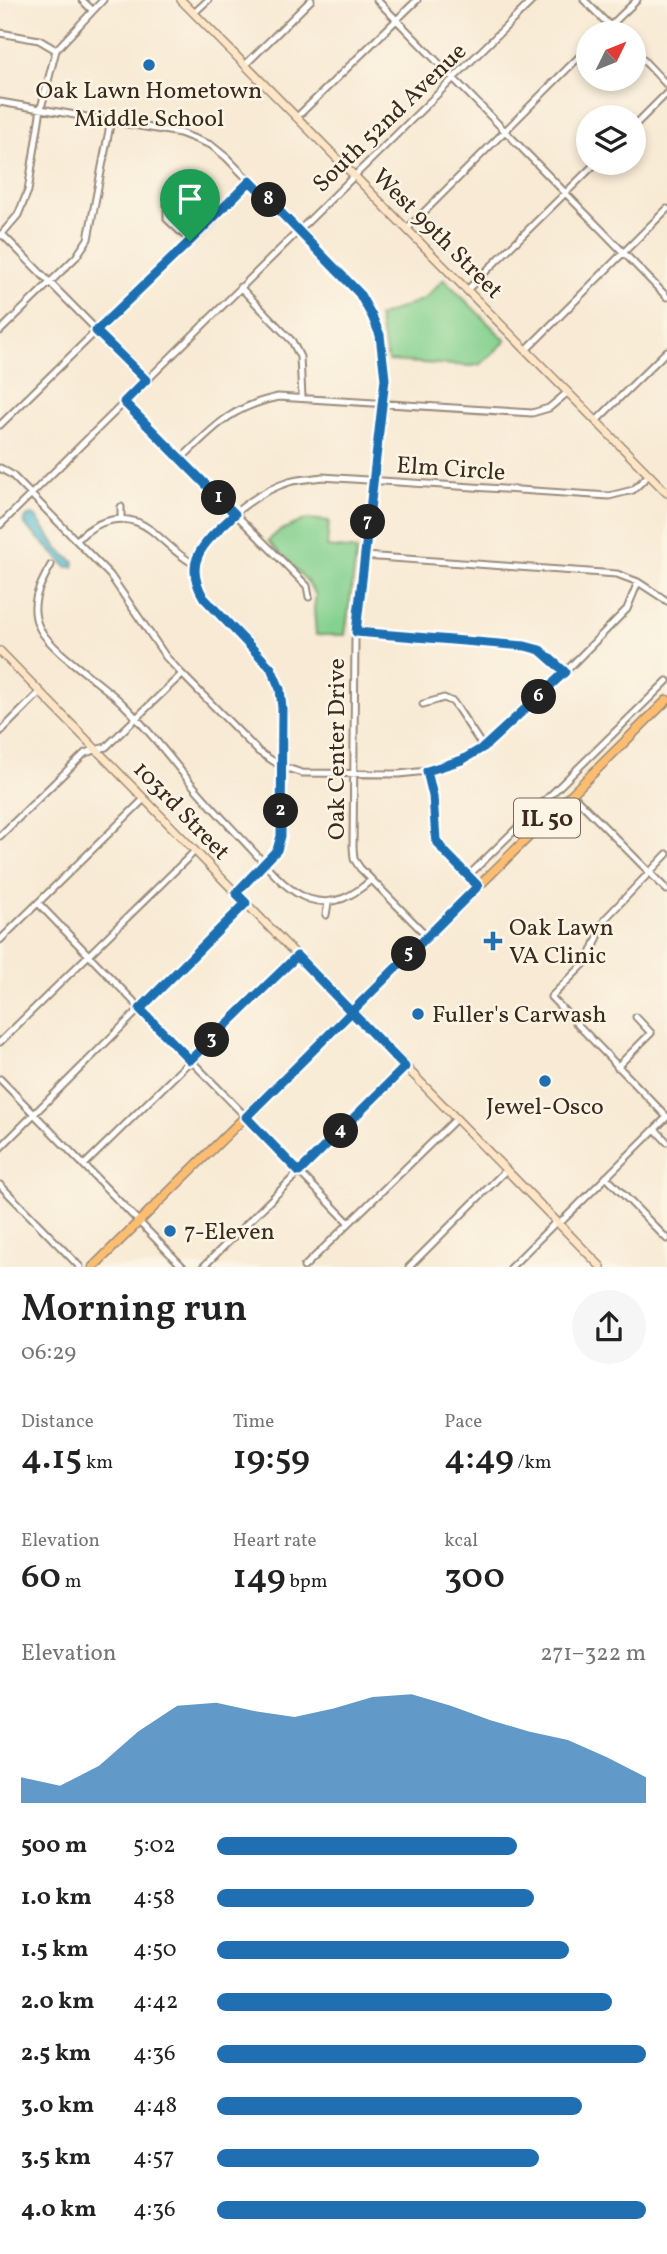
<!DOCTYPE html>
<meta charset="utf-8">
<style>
body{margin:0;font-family:Vollkorn,serif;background:#f6f6f6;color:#222;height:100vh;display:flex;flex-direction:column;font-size:26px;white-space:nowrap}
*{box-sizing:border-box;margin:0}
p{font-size:23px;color:#767676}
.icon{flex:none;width:38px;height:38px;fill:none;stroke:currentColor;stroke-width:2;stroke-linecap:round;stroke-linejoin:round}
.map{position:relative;height:1267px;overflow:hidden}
.panel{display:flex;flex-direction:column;background:#fff;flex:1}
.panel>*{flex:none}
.needle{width:46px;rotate:47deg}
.tools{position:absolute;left:576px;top:21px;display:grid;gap:14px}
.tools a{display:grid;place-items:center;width:70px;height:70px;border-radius:50%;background:#fff;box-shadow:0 4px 10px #0003;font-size:35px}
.pin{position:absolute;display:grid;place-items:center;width:60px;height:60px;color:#fff;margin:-72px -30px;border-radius:50% 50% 50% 0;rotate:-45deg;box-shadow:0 0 7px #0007}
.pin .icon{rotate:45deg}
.km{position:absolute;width:35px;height:35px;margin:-18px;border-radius:50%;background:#222;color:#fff;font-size:19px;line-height:35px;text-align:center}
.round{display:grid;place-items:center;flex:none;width:74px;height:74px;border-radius:37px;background:#f6f6f6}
.headline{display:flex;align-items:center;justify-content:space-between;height:119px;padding:0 21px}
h1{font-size:38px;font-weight:600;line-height:52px}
.figures{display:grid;grid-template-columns:repeat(3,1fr);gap:10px;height:119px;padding:7px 21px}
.figures div{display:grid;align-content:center}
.figures b{font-size:35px;font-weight:600}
.figures small{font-size:19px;font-weight:400}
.figures p{font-size:19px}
.chart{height:196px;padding:14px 21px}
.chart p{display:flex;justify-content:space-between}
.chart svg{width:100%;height:126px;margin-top:7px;fill:#1f6fb2;opacity:.7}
ul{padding:0 21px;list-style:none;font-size:23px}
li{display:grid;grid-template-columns:112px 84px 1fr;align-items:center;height:52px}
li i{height:18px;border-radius:9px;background:#1f6fb2}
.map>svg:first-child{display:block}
</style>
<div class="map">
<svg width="667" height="1267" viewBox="0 0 667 1267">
<rect width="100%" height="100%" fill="#fcf5e5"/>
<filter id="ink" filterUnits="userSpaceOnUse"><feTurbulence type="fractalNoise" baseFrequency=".0143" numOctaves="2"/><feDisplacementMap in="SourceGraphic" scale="14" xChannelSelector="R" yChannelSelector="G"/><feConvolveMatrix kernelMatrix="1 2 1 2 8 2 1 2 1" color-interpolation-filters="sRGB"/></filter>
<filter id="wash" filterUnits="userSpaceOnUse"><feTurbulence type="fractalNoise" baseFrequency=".00686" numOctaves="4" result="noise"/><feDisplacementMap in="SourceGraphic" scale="28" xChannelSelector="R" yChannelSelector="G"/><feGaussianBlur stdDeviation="1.57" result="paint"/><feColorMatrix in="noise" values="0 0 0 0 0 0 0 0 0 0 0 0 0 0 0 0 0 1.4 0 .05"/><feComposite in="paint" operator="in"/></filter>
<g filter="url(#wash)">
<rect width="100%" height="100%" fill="#f8ead4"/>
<path fill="#85d18f" stroke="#607e56" stroke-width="2" d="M 444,279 L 506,341 L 481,364 L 472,366 L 388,361 L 378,317 L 424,299 Z
M 307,519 L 329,521 L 327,547 L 357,550 L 345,635 L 316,635 L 314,609 L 316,595 L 306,580 L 268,541 L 279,531 Z"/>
<path fill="#50b8ce" stroke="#467176" stroke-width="2" d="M 28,516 L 33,515 L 36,517 L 59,550 L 74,562 L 73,567 L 67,567 L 25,525 L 24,520 Z"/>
</g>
<g filter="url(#ink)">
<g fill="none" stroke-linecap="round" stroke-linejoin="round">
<defs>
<path id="street" d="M 82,0 L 92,10
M 377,0 L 667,297
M 584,0 L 617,33
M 194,13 L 208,0
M 0,33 L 39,40 L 56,50
M 603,33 L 637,0
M 634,50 L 667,85
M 245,65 L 311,0
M 0,102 L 180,133 L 211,145 L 226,157 L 359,293 L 372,315 L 380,335 L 385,379 L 355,640 L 353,847 L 354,859 L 360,868 L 427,936
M 297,117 L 417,0
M 634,126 L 667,93
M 167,205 L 167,219 L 190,241
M 407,229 L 588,48
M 2,234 L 146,380
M 0,236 L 18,215 L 28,191 L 41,108 L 56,50 L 103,0
M 240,287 L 292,341 L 300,357 L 302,398
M 467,290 L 596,163
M 0,331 L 76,257 L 88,239 L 111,120
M 526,350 L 667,209
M 124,402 L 307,586 L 309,597
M 596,421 L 667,351
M 0,425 L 250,181
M 181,459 C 214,427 231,407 278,397 L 532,413 L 549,408 L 568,392
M 0,468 L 12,475 L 110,575 L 166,657 L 182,674 L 259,752 L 281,766 L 302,773 L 399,774 L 427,771 L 462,760 L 483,747 L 565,672 L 627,609 L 638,582
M 121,518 L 121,507
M 0,525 L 533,0
M 77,540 C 97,519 126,511 151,530 C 166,542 177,555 194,564 L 198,587 L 204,598 C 235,630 279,661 282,708 L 281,836 L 277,850 L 236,893
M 364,556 L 617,574 L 638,582 L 667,601
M 194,564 C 209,530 253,493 289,482 C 299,479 311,479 322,477 L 609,496 L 633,490 L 649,475
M 51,565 C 39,586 28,606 40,629 C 53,653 102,683 123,704 C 146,727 165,751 185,776 C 206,802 230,826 253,851 C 269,868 286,891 309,899 C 334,907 353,896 371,880
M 356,632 L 525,646 L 540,650 L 565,672
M 423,704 L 444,698 L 453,702 L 458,709 L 483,747
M 0,732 L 40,692
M 427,771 L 433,796 L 436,840 L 443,851 L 478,886
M 572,794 L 667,890
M 0,836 L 85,753 L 106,747 L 182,674
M 468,876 L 667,681
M 38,903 L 349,1223
M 326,915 L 328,903
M 0,940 L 144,799
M 0,1042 L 195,851
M 617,1067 L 651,1033 L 636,1017
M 0,1079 L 183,1267
M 667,1117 L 551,997 L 589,959 L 605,919 L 667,854
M 655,1129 L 667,1142
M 0,1148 L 246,903
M 84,1165 L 297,956
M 606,1177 L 667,1239
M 0,1185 L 80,1267
M 559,1224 L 667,1117
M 203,1267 L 405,1067
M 304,1267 L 456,1119
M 409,1267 L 506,1170
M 511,1267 L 556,1222"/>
<path id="secondary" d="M 181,0 L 667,493
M 0,651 L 601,1267"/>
<path id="primary" d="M 93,1267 L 667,700"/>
</defs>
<use href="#street" stroke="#9a8a79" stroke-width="9"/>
<use href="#secondary" stroke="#9a8a79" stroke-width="10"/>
<use href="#primary" stroke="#9a8a79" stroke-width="11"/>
<use href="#street" stroke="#fff" stroke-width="5"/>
<use href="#secondary" stroke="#fee5c5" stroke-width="7"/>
<use href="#primary" stroke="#fcbd6f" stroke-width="8"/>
</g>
</g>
<g fill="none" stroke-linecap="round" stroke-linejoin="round" filter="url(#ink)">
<defs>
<path id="route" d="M 190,241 L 96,331 L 146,380 L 124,402 L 235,514 C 208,540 180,559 204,598 L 271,668 L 280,689 L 282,708 L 281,836 L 277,850 L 236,893 L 246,903 L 140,1009 L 190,1060 L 297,956 C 333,993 369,1030 405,1067 L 299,1172 L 246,1117 C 323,1040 401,963 478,886 L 443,850 L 436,840 L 433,796 L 427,771 L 462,760 L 484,747 L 565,672 L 540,650 L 525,646 L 356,632 L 385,379 L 380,335 L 372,316 L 359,293 L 250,181 L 190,241"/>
</defs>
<use href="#route" stroke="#fff" stroke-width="14"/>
<use href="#route" stroke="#1f6fb2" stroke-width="9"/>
</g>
<g fill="#1f6fb2" stroke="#fcf5e5" stroke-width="2.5">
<circle cx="149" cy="65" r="7"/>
<path d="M489.5 930.5h7v7h7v7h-7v7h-7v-7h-7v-7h7z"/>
<circle cx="418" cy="1014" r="7"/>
<circle cx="545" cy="1081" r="7"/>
<circle cx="170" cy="1231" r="7"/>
</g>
<g text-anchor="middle" stroke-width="5" stroke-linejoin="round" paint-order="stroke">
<rect fill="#fcf5e5" stroke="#75675a" stroke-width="2" x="514" y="798.5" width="66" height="39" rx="5"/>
<g font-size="23" font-weight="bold" fill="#3b2a1e">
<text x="547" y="826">IL 50</text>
</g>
<g font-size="24" fill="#3b2a1e" stroke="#fcf5e5" text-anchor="start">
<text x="149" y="98" text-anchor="middle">Oak Lawn Hometown<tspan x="149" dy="28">Middle School</tspan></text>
<text x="509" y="935">Oak Lawn<tspan x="509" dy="28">VA Clinic</tspan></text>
<text x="432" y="1022">Fuller's Carwash</text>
<text x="545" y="1114" text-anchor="middle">Jewel-Osco</text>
<text x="184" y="1239">7-Eleven</text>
</g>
<g font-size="24" fill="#3b2a1e" stroke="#fcf5e5">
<text transform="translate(389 117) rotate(-44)" y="8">South 52nd Avenue</text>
<text transform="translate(438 233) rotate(45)" y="8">West 99th Street</text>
<text transform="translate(451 468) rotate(4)" y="8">Elm Circle</text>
<text transform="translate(336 749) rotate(-90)" y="8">Oak Center Drive</text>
<text transform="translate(182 810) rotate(46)" y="8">103rd Street</text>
</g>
</g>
</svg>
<div class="tools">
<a><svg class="needle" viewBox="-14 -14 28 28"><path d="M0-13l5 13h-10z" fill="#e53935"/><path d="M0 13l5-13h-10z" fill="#767676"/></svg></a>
<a><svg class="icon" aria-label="layers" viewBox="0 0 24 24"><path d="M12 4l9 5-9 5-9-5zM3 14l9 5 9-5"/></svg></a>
</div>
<div class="pin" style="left:190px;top:241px;background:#1e9e55"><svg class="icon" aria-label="arrive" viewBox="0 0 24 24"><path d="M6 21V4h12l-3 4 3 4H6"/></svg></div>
<b class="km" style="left:219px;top:498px">1</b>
<b class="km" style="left:281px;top:811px">2</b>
<b class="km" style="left:212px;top:1040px">3</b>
<b class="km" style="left:341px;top:1131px">4</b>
<b class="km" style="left:409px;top:954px">5</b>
<b class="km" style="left:539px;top:697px">6</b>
<b class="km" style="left:368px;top:522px">7</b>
<b class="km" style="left:269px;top:200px">8</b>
</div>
<section class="panel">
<div class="headline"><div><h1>Morning run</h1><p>06:29</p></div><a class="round"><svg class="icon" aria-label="share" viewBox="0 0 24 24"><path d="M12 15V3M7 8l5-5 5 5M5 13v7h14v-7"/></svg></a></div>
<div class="figures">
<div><p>Distance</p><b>4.15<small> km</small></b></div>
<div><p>Time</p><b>19:59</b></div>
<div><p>Pace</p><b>4:49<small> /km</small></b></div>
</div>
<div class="figures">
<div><p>Elevation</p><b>60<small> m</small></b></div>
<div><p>Heart rate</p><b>149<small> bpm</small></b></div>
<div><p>kcal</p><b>300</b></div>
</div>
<div class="chart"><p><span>Elevation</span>271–322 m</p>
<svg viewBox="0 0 160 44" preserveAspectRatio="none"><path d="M0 44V35L10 38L20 31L30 19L40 10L50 9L60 12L70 14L80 11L90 7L100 6L110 10L120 15L130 19L140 22L150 28L160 35V44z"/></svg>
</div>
<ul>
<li><b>500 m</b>5:02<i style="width:70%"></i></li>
<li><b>1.0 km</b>4:58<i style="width:74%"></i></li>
<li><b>1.5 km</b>4:50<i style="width:82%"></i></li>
<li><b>2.0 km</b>4:42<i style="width:92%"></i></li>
<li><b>2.5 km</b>4:36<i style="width:100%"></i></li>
<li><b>3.0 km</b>4:48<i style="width:85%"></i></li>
<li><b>3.5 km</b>4:57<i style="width:75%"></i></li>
<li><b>4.0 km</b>4:36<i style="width:100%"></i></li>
</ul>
</section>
